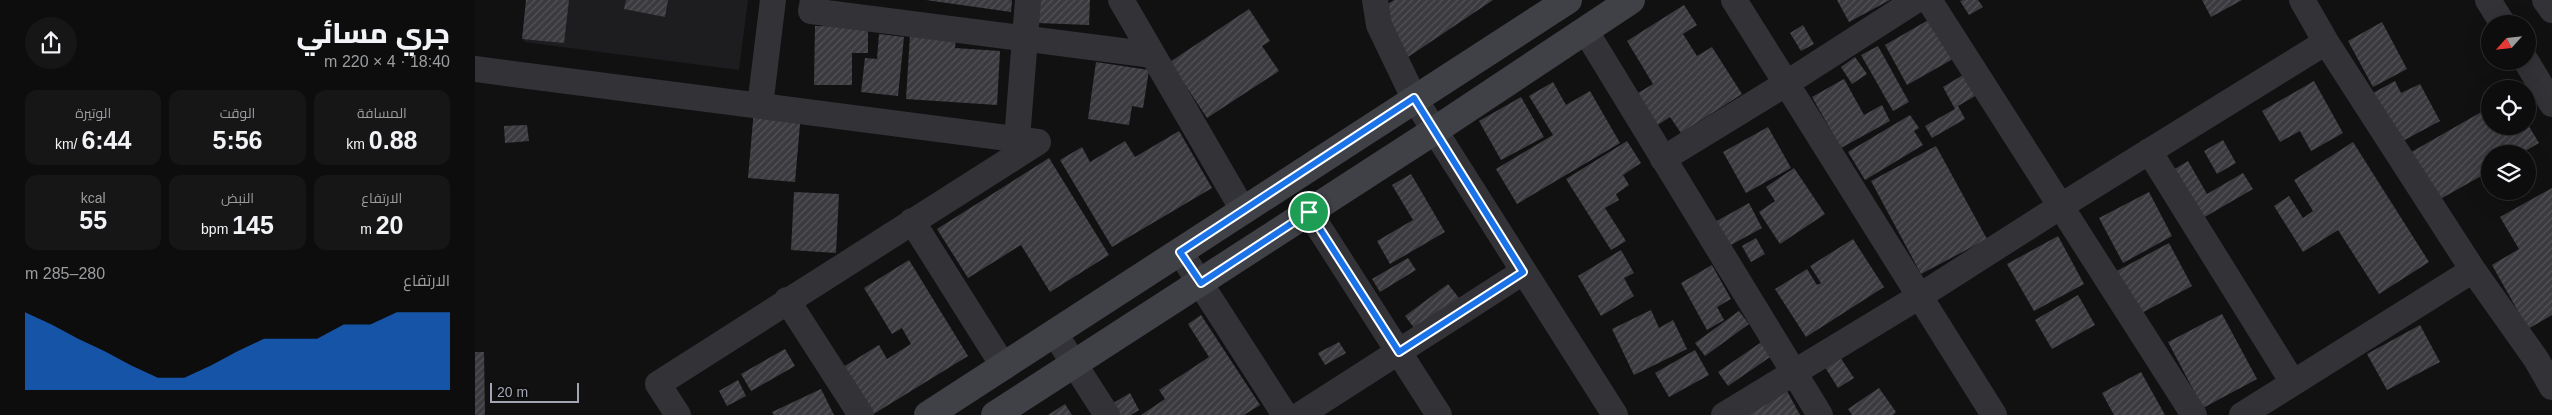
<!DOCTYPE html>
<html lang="ar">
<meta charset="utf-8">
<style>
body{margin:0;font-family:Helvetica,Cairo,sans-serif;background:#161617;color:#f1f3f6;direction:rtl;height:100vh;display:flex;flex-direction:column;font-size:19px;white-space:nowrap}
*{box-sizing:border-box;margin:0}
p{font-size:16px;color:#9a9c9e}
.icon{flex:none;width:28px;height:28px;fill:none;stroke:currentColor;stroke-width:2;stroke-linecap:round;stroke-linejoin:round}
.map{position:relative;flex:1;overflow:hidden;direction:ltr}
.details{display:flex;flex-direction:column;background:#0d0d0e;width:475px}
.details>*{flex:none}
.needle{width:32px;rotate:243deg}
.tools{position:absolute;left:2006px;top:15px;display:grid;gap:10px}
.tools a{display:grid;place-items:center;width:55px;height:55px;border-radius:50%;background:#0d0d0e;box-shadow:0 5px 20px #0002,0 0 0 1px #2d2d2e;font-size:25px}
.scale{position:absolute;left:15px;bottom:12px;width:89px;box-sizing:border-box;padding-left:5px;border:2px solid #a2a6b3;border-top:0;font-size:14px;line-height:18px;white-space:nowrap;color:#a2a6b3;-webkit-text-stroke:4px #0c0c0d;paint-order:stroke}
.pin{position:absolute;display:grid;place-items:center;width:42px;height:42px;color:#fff;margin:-21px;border:2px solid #fff;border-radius:50%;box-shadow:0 1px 5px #0007}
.round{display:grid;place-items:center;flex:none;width:52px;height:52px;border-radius:26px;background:#161617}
.headline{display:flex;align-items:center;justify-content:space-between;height:85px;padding:0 25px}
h1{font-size:28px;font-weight:800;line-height:38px}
.metrics{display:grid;grid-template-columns:repeat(3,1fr);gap:8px;height:85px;padding:5px 25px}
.metrics div{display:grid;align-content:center;border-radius:12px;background:#161617;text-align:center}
.metrics b{font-size:25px;font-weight:800}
.metrics small{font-size:14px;font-weight:400}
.metrics p{font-size:14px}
.chart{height:140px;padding:10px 25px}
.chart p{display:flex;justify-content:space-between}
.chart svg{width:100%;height:90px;margin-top:5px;fill:#1a73e8;opacity:.7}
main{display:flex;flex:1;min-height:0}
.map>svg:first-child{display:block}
</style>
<main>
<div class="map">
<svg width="2077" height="415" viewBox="0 0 2077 415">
<defs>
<pattern id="building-hatch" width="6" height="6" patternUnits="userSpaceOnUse" patternTransform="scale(1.25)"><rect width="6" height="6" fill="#3b3b3f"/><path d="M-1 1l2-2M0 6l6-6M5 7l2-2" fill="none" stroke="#545458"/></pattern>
</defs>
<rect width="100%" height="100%" fill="#111112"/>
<path fill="#1d1d1f" d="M 55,0 L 273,0 L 264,70 L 49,42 Z"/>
<path fill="url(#building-hatch)" d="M 51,0 L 94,0 L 89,43 L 47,39 Z
M 151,0 L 193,0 L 190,17 L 149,9 Z
M 451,0 L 537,0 L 536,12 Z
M 564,0 L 615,0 L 614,25 L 563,23 Z
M 919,0 L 1018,0 L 933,57 L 902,11 Z
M 1362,0 L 1415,0 L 1374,22 Z
M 1488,0 L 1503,0 L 1508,7 L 1494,15 L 1485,1 Z
M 1727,0 L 1767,0 L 1736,17 Z
M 1209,5 L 1222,25 L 1208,34 L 1222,56 L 1237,47 L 1267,94 L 1206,133 L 1195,117 L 1178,128 L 1158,96 L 1178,84 L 1152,41 Z
M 774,9 L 795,41 L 787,46 L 804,71 L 732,118 L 695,62 Z
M 1455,19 L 1478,59 L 1432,85 L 1410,45 Z
M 1907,22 L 1932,69 L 1898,87 L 1873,41 Z
M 1328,25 L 1339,44 L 1326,51 L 1315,33 Z
M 340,26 L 393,27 L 393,53 L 377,53 L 377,85 L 339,85 Z
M 404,34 L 429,37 L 423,96 L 386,92 L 390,58 L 402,59 Z
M 435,35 L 481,38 L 480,48 L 525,51 L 522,105 L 431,99 Z
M 1403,46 L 1434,102 L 1418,111 L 1386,55 Z
M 1380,57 L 1392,74 L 1377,84 L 1366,67 Z
M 621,62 L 674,70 L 668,108 L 657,106 L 654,125 L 613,119 Z
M 1488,75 L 1500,96 L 1483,106 L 1490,119 L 1457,138 L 1450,126 L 1480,109 L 1468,87 Z
M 1369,79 L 1389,115 L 1407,105 L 1415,121 L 1366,148 L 1337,97 Z
M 1839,81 L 1868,133 L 1836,151 L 1825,131 L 1805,142 L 1787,111 Z
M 1920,81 L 1926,93 L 1945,84 L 1965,121 L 1924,143 L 1898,93 Z
M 1078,82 L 1091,105 L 1115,91 L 1145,143 L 1042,204 L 1021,169 L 1078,135 L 1054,96 Z
M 1046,97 L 1069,137 L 1026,160 L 1004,121 Z
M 2015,107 L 2015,126 L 2052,126 L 2052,123 L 2064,143 L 2045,154 L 2015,154 L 2015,171 L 1960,202 L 1933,154 Z
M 279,109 L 326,113 L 320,182 L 273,178 Z
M 1435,115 L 1444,128 L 1439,131 L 1448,145 L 1390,180 L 1373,152 Z
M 52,125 L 54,141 L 30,143 L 29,126 Z
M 1293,127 L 1316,168 L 1271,193 L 1248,152 Z
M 704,131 L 737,188 L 637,247 L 585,160 L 607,147 L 615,162 L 650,141 L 660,157 Z
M 1748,140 L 1761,163 L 1742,174 L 1729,151 Z
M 1152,141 L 1166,163 L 1148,175 L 1154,185 L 1141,194 L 1144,200 L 1130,208 L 1151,241 L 1136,250 L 1091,179 Z
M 1878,142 L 1954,262 L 1904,294 L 1863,230 L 1828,252 L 1799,206 L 1814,196 L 1828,218 L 1838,211 L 1819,180 Z
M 1461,146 L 1512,239 L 1446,274 L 1396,181 Z
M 574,158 L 634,255 L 575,292 L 546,245 L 493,278 L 462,229 Z
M 1713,161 L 1732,194 L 1768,173 L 1778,189 L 1721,222 L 1693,173 Z
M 1319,168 L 1350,214 L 1305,244 L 1284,212 L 1300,201 L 1291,187 Z
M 936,174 L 970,232 L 915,264 L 902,241 L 938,220 L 917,185 Z
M 2077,188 L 2077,315 L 2053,329 L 2017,265 L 2044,249 L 2025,217 Z
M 319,192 L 364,194 L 361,253 L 316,250 Z
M 1674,192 L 1697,236 L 1648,263 L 1624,218 Z
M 1274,203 L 1287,228 L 1254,246 L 1240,222 Z
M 1583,236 L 1609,284 L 1559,311 L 1532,264 Z
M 1281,238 L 1290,254 L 1276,262 L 1267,246 Z
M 1378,239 L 1409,287 L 1331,337 L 1300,289 L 1332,269 L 1342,285 L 1346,283 L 1335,266 Z
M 1694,243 L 1717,286 L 1661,316 L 1638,273 Z
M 1146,250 L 1159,273 L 1149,278 L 1159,296 L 1126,316 L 1103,276 Z
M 933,258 L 941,270 L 905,292 L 897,279 Z
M 434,260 L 493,356 L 397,415 L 360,372 L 404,345 L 412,359 L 436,344 L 427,328 L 417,334 L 389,288 Z
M 1237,265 L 1256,299 L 1242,307 L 1249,320 L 1232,330 L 1206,283 Z
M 973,284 L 984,298 L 940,329 L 930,316 Z
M 1603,295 L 1620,325 L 1577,349 L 1560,320 Z
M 1176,310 L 1184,328 L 1198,320 L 1212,349 L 1159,375 L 1137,329 Z
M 1264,311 L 1274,324 L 1230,356 L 1220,343 Z
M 1747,314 L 1782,379 L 1728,408 L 1693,342 Z
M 726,315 L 785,405 L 769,415 L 666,415 L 690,399 L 684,390 L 734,357 L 713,324 Z
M 1945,325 L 1965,362 L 1912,390 L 1892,354 Z
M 1288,341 L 1298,355 L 1253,386 L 1243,372 Z
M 864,342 L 871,353 L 850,365 L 843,353 Z
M 310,349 L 320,366 L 276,391 L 266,374 Z
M 1220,350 L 1234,375 L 1194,397 L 1180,373 Z
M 0,352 L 9,352 L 10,415 L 0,415 Z
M 1363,354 L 1379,378 L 1363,388 L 1348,364 Z
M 1666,372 L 1690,415 L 1639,415 L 1627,393 Z
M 263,380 L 271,396 L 252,406 L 244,391 Z
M 1404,388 L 1421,412 L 1418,415 L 1377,415 L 1373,409 Z
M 346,389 L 359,415 L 299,415 L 297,412 Z
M 1312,391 L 1325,415 L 1271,415 Z
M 655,393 L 664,410 L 656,415 L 641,415 L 635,405 Z
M 590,404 L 597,415 L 573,415 Z"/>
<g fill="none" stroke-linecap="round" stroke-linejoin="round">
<path stroke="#323237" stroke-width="26" d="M 338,0 L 336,11 L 678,55
M 646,0 L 768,210
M 900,0 L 904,25 L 939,98 L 1140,415
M 1259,0 L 1519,415
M 1454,0 L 1719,415
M 1827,0 L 1851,42 L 1998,270 L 2061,359 L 2077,387
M 2013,0 L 2028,24
M 2070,0 L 2077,10
M 1110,30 L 1345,415
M 2051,61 L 2077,104
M 0,69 L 563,142
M 285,106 L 298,0
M 542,139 L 553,0
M 1674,151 L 1817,381
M 1188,159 L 1312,83 L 1441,0
M 834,212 L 964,415
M 437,221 L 529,367
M 705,252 L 810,415
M 312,300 L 386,415
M 580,334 L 632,415
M 203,415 L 183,384 L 563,142
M 825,415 L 1048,272
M 1249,415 L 1445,296 L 1586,206 L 1851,42
M 1767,415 L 1998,270"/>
<path stroke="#404147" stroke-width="28" d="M 453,415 L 1093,0
M 520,415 L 959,131 L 1156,0"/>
</g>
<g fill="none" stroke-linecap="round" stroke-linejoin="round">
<defs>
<path id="route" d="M 939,98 L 1048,272 L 924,352 L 834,212 L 726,283 L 705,252 Z"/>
</defs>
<use href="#route" stroke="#fff" stroke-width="10"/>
<use href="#route" stroke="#1a73e8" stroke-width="6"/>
</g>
</svg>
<div class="tools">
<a><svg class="needle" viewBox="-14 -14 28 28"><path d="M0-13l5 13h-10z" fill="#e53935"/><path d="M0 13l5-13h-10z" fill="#9a9c9e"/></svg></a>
<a><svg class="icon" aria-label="locate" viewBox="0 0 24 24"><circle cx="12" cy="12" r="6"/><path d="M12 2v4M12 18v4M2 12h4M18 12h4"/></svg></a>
<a><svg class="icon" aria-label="layers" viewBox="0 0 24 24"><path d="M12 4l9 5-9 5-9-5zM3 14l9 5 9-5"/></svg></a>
</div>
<div class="scale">20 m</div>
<div class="pin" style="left:834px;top:212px;background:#1e9e55"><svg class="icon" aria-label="arrive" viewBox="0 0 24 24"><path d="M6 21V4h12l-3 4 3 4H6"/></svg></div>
</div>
<section class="details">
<div class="headline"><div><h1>جري مسائي</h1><p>18:40 · 4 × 220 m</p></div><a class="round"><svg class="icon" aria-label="share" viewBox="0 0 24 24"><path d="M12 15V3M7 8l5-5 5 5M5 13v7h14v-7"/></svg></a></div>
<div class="metrics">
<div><p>المسافة</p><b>0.88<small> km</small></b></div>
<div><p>الوقت</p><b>5:56</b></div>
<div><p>الوتيرة</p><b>6:44<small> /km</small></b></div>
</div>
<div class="metrics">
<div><p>الارتفاع</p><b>20<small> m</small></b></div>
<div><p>النبض</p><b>145<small> bpm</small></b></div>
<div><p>kcal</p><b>55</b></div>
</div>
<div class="chart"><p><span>الارتفاع</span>280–285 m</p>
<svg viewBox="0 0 160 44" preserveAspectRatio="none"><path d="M0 44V6L10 12L20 19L30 25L40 32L50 38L60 38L70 32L80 25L90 19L100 19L110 19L120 12L130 12L140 6L150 6L160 6V44z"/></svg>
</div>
</section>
</main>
